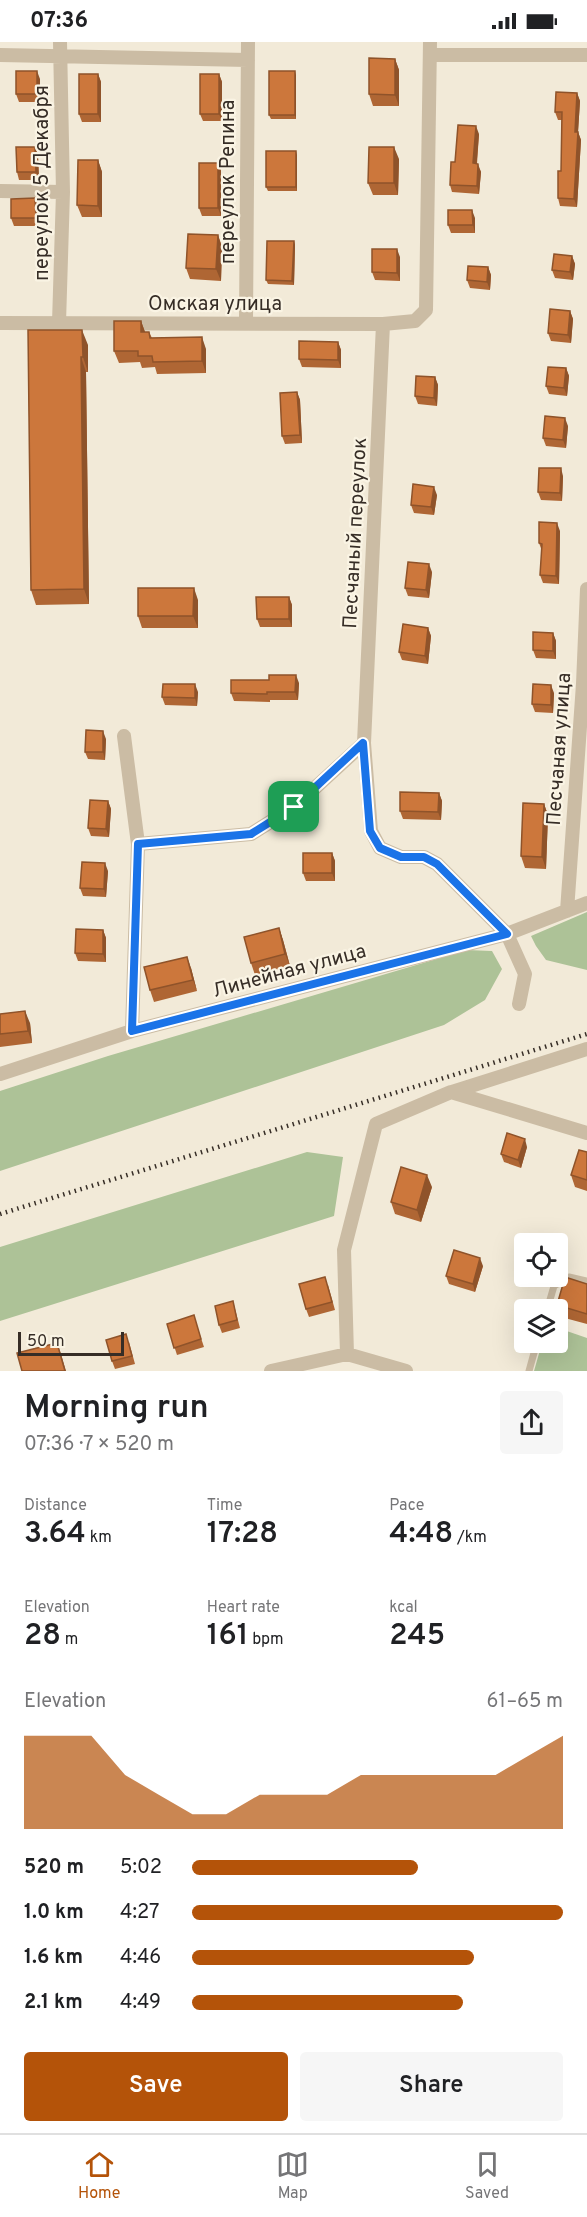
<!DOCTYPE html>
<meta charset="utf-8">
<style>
body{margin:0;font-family:Overpass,sans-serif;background:#f6f6f6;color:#202124;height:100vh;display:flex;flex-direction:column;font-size:22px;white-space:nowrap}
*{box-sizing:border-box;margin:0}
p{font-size:20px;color:#757577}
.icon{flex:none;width:33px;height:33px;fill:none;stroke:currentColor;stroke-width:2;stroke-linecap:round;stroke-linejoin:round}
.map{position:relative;height:1329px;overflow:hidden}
.side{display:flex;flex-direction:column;background:#fff;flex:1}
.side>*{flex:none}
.controls{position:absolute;left:514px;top:1191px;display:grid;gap:12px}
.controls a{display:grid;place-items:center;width:54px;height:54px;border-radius:6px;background:#fff;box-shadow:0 6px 24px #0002;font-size:30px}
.scale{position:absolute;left:18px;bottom:15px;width:106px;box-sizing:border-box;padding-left:6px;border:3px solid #362d26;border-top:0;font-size:16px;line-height:21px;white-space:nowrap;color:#362d26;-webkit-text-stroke:4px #faf4e4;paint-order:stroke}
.pin{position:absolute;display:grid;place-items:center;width:51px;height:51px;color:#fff;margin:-26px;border-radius:12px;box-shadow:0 3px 9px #0006}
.round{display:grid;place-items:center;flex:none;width:63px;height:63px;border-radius:6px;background:#f6f6f6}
.head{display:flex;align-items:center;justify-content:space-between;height:102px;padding:0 24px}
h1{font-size:33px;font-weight:600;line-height:45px}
.stats{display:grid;grid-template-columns:repeat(3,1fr);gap:9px;height:102px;padding:6px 24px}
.stats div{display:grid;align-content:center}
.stats b{font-size:30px;font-weight:600}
.stats small{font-size:16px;font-weight:400}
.stats p{font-size:16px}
.chart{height:168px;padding:12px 24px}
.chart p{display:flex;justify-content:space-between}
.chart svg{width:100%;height:108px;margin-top:6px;fill:#b45309;opacity:.7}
.cta{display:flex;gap:12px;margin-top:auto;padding:12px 24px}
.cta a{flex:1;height:69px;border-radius:6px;background:#b45309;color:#fff;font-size:24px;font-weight:600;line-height:69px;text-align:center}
.cta a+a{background:#f6f6f6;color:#202124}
ul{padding:0 24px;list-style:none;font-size:20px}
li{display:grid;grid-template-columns:96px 72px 1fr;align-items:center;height:45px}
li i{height:15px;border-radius:8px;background:#b45309}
.status{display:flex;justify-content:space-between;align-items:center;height:42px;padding:0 30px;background:#fff;direction:ltr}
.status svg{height:16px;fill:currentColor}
.tabs{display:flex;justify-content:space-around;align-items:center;height:84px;border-top:2px solid #e0e0e0;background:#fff;font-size:16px;color:#757577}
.tabs a{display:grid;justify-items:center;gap:3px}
.tabs .selected{color:#b45309}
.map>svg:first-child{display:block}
</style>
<div class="status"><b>07:36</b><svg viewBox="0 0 49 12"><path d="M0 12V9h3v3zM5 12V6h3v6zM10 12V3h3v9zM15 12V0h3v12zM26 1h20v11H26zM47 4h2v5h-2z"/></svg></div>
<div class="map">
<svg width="587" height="1329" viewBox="0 0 587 1329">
<rect width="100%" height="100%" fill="#f2ead8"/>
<path fill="#adc297" d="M 587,870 L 587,928 L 546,918 L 536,904 L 531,894 Z
M 467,908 L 492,909 L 502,927 L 485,958 L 444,983 L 0,1129 L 0,1049 L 108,1014 Z
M 307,1110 L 343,1115 L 334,1174 L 0,1279 L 0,1205 Z
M 558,1286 L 587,1296 L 587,1329 L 534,1329 L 542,1301 L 558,1300 Z"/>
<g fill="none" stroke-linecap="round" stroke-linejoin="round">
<path stroke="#cbbca4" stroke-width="7" d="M 547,1268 L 554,1244 L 569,1235 L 587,1239
M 529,1329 L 537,1300"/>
<path stroke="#cbbca4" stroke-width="14" d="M 0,13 L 248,18
M 432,13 L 587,13
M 0,149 L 63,150
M 246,280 L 248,0
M 0,281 L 383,282 L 415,279 L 426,268 L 430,0
M 59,281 L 63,150 L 60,0
M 124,694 L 138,802 L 132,989
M 364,701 L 383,282
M 138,802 L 251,792 L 294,765 L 364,701 L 371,789 L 380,806 L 401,815 L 424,815 L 437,822 L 507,892 L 525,932 L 519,962
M 567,869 L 583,642 L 587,547
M 0,1032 L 132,989 L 507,892 L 587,861
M 452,1050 L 587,1007
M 347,1312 L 344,1208 L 376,1082 L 451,1050 L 587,1091
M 271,1329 L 347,1312 L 406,1329"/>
<path stroke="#362d26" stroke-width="4.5" stroke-dasharray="1.5 4.5" stroke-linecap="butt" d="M 0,1172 L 587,992"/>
</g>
<path fill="#af6634" d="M 395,17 L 399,28 L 399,64 L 373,64 L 369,52 Z
M 98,32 L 101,40 L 101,80 L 82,80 L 79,72 Z
M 219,32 L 222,40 L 222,79 L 203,79 L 200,72 Z
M 296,33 L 296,77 L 271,77 L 269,73 Z
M 40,37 L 40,60 L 19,60 L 16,52 Z
M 577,51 L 580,59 L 578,90 L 581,98 L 577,165 L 560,164 L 558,156 L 561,129 L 562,78 L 558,78 L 555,70 Z
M 479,92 L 477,122 L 481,130 L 479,152 L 452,150 L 450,143 L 455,120 Z
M 35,105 L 38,113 L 39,138 L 19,138 L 17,130 Z
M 297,113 L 297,149 L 268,149 L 266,145 Z
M 399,117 L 398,153 L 373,153 L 368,141 Z
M 98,118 L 102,130 L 102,175 L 82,175 L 77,163 Z
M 218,121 L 221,129 L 221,174 L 202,174 L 199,166 Z
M 35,156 L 38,164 L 39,184 L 14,184 L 11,176 Z
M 475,176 L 475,191 L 451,191 L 448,183 Z
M 218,193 L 222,205 L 221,239 L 190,237 L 186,226 Z
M 294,199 L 295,203 L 294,243 L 268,242 L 266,238 Z
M 572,214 L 575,222 L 573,238 L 555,236 L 552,228 Z
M 400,215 L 400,239 L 375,238 L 372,230 Z
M 488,225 L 491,233 L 490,248 L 470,246 L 467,238 Z
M 570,269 L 573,277 L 571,301 L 551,299 L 548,291 Z
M 141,279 L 145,290 L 149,290 L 152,296 L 206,307 L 206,331 L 157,332 L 155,325 L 142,326 L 140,320 L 119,321 L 114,309 Z
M 28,288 L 88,303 L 88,330 L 86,330 L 89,562 L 36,563 L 31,548 Z
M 338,300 L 341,308 L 341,326 L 302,325 L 299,317 Z
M 566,326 L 569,334 L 567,354 L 549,352 L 546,344 Z
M 435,335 L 438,343 L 437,364 L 418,362 L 415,354 Z
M 297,350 L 300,358 L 302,401 L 285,402 L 282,394 Z
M 568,384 L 566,406 L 546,404 L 543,396 Z
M 563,434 L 562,459 L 541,458 L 538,450 Z
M 437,453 L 434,473 L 414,471 L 411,463 Z
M 560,489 L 559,542 L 543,541 L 540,533 L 542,509 L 539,501 Z
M 432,530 L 429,556 L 408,554 L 405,546 Z
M 289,555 L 292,563 L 292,585 L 260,585 L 257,577 Z
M 198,558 L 198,586 L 142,586 L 138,574 Z
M 428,586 L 431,594 L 428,622 L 402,618 L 399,610 Z
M 553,591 L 556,599 L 556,617 L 536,616 L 533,608 Z
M 299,641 L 298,658 L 270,658 L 270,660 L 234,659 L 231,651 Z
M 198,650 L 197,664 L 165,663 L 162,655 Z
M 554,651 L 553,671 L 535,670 L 532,662 Z
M 106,697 L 105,718 L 88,717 L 85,710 Z
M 439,751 L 442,759 L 441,778 L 403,777 L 400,769 Z
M 108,759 L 111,767 L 109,795 L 91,794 L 88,786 Z
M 544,762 L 548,773 L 546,827 L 525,826 L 521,814 Z
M 332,811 L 335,819 L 335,839 L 306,839 L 303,831 Z
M 108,829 L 106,855 L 83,854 L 80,846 Z
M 279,886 L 283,898 L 290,924 L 255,933 L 251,921 Z
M 103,888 L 106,896 L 106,920 L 78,919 L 75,911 Z
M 191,926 L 197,949 L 154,960 L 150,948 Z
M 0,972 L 30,981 L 32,1001 L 0,1005 Z
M 527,1105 L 521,1126 L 504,1120 L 501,1112 Z
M 587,1110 L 587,1149 L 575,1145 L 571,1133 Z
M 432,1145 L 421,1180 L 395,1172 L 391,1160 Z
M 483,1224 L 475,1250 L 449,1242 L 446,1234 Z
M 587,1242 L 587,1282 L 561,1275 L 557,1263 Z
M 328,1243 L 335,1268 L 309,1275 L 306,1267 Z
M 233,1259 L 240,1286 L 222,1291 L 219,1283 Z
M 196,1281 L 204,1305 L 177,1313 L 167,1282 Z
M 129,1300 L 135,1322 L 115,1327 L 112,1319 Z"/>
<path fill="#8f532a" d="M 395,17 L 399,28 L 399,64 L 395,53 Z
M 37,29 L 40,37 L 40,60 L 37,52 Z
M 295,29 L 296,33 L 296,77 L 295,73 Z
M 98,32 L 101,40 L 101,80 L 98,72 Z
M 219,32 L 222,40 L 222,79 L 219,72 Z
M 577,51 L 580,59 L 578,90 L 581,98 L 577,165 L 574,157 L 575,90 Z
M 476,84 L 479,92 L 476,129 L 473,121 Z
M 35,105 L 38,113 L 39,138 L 36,130 Z
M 394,105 L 399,117 L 398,153 L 394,141 Z
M 296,109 L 297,113 L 297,149 L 296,145 Z
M 98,118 L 102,130 L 102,175 L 98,164 Z
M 218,121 L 221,129 L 221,174 L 218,166 Z
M 478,122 L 481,130 L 479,152 L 477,144 Z
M 35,156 L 38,164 L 39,184 L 36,176 Z
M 472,168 L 475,176 L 475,191 L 473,183 Z
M 218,193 L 222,205 L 221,239 L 216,227 Z
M 294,199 L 295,203 L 294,243 L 292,239 Z
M 397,207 L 400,215 L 400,239 L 397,231 Z
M 572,214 L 575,222 L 573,238 L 570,230 Z
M 488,225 L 491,233 L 490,248 L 487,240 Z
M 570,269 L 573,277 L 571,301 L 568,293 Z
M 141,279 L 145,290 L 141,290 Z
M 82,288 L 88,303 L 88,330 L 83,315 Z
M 202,295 L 206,307 L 206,331 L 202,319 Z
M 338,300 L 341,308 L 341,326 L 338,318 Z
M 81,315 L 86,330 L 89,562 L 84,547 Z
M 566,326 L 569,334 L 567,354 L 564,346 Z
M 435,335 L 438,343 L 437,364 L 434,356 Z
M 297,350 L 300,358 L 302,401 L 300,393 Z
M 565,376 L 568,384 L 566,406 L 563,398 Z
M 561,426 L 563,434 L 562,459 L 560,451 Z
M 434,445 L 437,453 L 434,473 L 431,465 Z
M 557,481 L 560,489 L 559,542 L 556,534 Z
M 429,522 L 432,530 L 429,556 L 426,548 Z
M 194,546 L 198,558 L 198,586 L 193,574 Z
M 289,555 L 292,563 L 292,585 L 289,577 Z
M 428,586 L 431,594 L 428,622 L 425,614 Z
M 553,591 L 556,599 L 556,617 L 553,609 Z
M 296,633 L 299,641 L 298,658 L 295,650 Z
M 195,642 L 198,650 L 197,664 L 195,656 Z
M 551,643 L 554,651 L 553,671 L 551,663 Z
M 103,689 L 106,697 L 105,718 L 103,710 Z
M 439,751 L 442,759 L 441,778 L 438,770 Z
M 108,759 L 111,767 L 109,795 L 106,787 Z
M 544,762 L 548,773 L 546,827 L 542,815 Z
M 332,811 L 335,819 L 335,839 L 332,831 Z
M 105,821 L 108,829 L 106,855 L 104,847 Z
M 279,886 L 283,898 L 290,924 L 285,912 Z
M 103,888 L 106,896 L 106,920 L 103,912 Z
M 187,915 L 191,926 L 197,949 L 193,938 Z
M 25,969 L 30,981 L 32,1001 L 28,989 Z
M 525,1097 L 527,1105 L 521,1126 L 518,1118 Z
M 427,1133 L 432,1145 L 421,1180 L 417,1168 Z
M 480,1216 L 483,1224 L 475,1250 L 473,1242 Z
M 57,1301 L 61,1312 L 66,1329 L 65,1329 Z"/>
<path fill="#cc773c" stroke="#8f532a" stroke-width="1.5" d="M 369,16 L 395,17 L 395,53 L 369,52 Z
M 16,29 L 37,29 L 37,52 L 16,52 Z
M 269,29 L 295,29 L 295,73 L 269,73 Z
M 79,32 L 98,32 L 98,72 L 79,72 Z
M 200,32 L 219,32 L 219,72 L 200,72 Z
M 556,50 L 577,51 L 575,90 L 578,90 L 574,157 L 558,156 L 558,129 L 561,129 L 562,70 L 555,70 Z
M 458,83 L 476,84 L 473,121 L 478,122 L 477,144 L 450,143 L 451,120 L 455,120 Z
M 16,105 L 35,105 L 36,130 L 17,130 Z
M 369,105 L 394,105 L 394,141 L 368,141 Z
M 266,109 L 296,109 L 296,145 L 266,145 Z
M 78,118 L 98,118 L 98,164 L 77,163 Z
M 199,121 L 218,121 L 218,166 L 199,166 Z
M 35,156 L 36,176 L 11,176 L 11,157 Z
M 448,168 L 472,168 L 473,183 L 448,183 Z
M 188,192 L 218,193 L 216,227 L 186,226 Z
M 267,199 L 294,199 L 292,239 L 266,238 Z
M 372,207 L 397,207 L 397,231 L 372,230 Z
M 554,212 L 572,214 L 570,230 L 552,228 Z
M 468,224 L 488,225 L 487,240 L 467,238 Z
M 550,267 L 570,269 L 568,293 L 548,291 Z
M 114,279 L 141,279 L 141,290 L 149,290 L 150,296 L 202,295 L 202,319 L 153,320 L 152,314 L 138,314 L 138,309 L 114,309 Z
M 28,288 L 82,288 L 83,315 L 81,315 L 84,547 L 31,548 Z
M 299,299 L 338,300 L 338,318 L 299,317 Z
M 548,325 L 566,326 L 564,346 L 546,344 Z
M 416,334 L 435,335 L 434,356 L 415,354 Z
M 297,350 L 300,393 L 282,394 L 280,351 Z
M 545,374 L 565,376 L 563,398 L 543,396 Z
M 539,426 L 561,426 L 560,451 L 538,450 Z
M 413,442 L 434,445 L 431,465 L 411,463 Z
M 539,480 L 557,481 L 556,534 L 540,533 L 542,502 L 539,501 Z
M 408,520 L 429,522 L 426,548 L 405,546 Z
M 138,546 L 194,546 L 193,574 L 138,574 Z
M 256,555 L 289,555 L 289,577 L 257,577 Z
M 403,582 L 428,586 L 425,614 L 399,610 Z
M 533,590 L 553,591 L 553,609 L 533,608 Z
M 269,633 L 296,633 L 295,650 L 267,650 L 267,652 L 231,651 L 231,638 L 269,638 Z
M 163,642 L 195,642 L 195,656 L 162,655 Z
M 533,642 L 551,643 L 551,663 L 532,662 Z
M 86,688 L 103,689 L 103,710 L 85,710 Z
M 400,750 L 439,751 L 438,770 L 400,769 Z
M 90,758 L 108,759 L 106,787 L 88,786 Z
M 523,761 L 544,762 L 542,815 L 521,814 Z
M 303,811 L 332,811 L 332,831 L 303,831 Z
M 82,820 L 105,821 L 104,847 L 80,846 Z
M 279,886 L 285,912 L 251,921 L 244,895 Z
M 76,887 L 103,888 L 103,912 L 75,911 Z
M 187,915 L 193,938 L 150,948 L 144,925 Z
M 25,969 L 28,989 L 0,992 L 0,972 Z
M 507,1091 L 525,1097 L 518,1118 L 501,1112 Z
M 579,1108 L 587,1110 L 587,1138 L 571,1133 Z
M 401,1125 L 427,1133 L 417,1168 L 391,1160 Z
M 454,1208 L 480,1216 L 473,1242 L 446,1234 Z
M 325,1235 L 332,1260 L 306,1267 L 299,1242 Z
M 565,1235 L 587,1242 L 587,1272 L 557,1263 Z
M 233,1259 L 237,1278 L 219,1283 L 215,1264 Z
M 194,1273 L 201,1297 L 174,1306 L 167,1282 Z
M 126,1292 L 132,1314 L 112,1319 L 106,1298 Z
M 57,1301 L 65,1329 L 22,1329 L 17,1311 Z"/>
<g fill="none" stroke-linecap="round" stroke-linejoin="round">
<defs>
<path id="route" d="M 363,701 L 370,789 L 380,806 L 401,815 L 424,815 L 437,822 L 507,892 L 132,989 L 138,802 L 251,792 L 294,765 Z"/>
</defs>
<use href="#route" stroke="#fff" stroke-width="12"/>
<use href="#route" stroke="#1a73e8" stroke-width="8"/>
</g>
<g text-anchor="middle" stroke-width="4.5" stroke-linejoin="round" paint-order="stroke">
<g font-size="20" fill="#362d26" stroke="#faf4e4">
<text transform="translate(227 140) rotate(-90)" y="7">переулок Репина</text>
<text transform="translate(41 141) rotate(-90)" y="7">переулок 5 Декабря</text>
<text x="215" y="268">Омская улица</text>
<text transform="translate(354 491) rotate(-87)" y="7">Песчаный переулок</text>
<text transform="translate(558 707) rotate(-86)" y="7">Песчаная улица</text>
<text transform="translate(289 928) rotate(-15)" y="7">Линейная улица</text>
</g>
</g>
</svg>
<div class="controls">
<a><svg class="icon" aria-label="locate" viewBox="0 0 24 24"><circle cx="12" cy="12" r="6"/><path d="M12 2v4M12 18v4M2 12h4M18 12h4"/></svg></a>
<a><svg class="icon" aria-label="layers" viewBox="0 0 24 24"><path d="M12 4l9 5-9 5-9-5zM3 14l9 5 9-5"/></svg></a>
</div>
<div class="scale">50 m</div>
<div class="pin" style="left:294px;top:765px;background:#1e9e55"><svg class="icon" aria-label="arrive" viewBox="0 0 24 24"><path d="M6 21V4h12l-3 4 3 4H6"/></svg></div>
</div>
<section class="side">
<div class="head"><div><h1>Morning run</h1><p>07:36 · 7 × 520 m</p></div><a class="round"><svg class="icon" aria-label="share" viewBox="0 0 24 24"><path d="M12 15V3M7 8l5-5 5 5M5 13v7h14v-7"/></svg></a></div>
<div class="stats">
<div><p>Distance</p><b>3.64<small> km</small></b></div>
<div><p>Time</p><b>17:28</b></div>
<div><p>Pace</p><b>4:48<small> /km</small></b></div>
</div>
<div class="stats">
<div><p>Elevation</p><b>28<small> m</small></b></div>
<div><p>Heart rate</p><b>161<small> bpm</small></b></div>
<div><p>kcal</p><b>245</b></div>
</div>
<div class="chart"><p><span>Elevation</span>61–65 m</p>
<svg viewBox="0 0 160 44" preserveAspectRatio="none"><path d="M0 44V6L10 6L20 6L30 22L40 30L50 38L60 38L70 30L80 30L90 30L100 22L110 22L120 22L130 22L140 22L150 14L160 6V44z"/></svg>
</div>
<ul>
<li><b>520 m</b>5:02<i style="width:61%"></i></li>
<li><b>1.0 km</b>4:27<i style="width:100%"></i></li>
<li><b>1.6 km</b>4:46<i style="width:76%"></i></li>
<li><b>2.1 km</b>4:49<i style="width:73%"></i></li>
</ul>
<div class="cta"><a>Save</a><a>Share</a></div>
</section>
<nav class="tabs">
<a class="selected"><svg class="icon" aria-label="home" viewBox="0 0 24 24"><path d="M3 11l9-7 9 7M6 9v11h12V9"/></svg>Home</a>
<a><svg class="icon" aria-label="map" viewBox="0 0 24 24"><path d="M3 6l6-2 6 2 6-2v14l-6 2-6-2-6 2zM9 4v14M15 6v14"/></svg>Map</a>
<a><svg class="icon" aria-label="saved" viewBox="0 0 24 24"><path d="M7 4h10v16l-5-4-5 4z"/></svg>Saved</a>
</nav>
